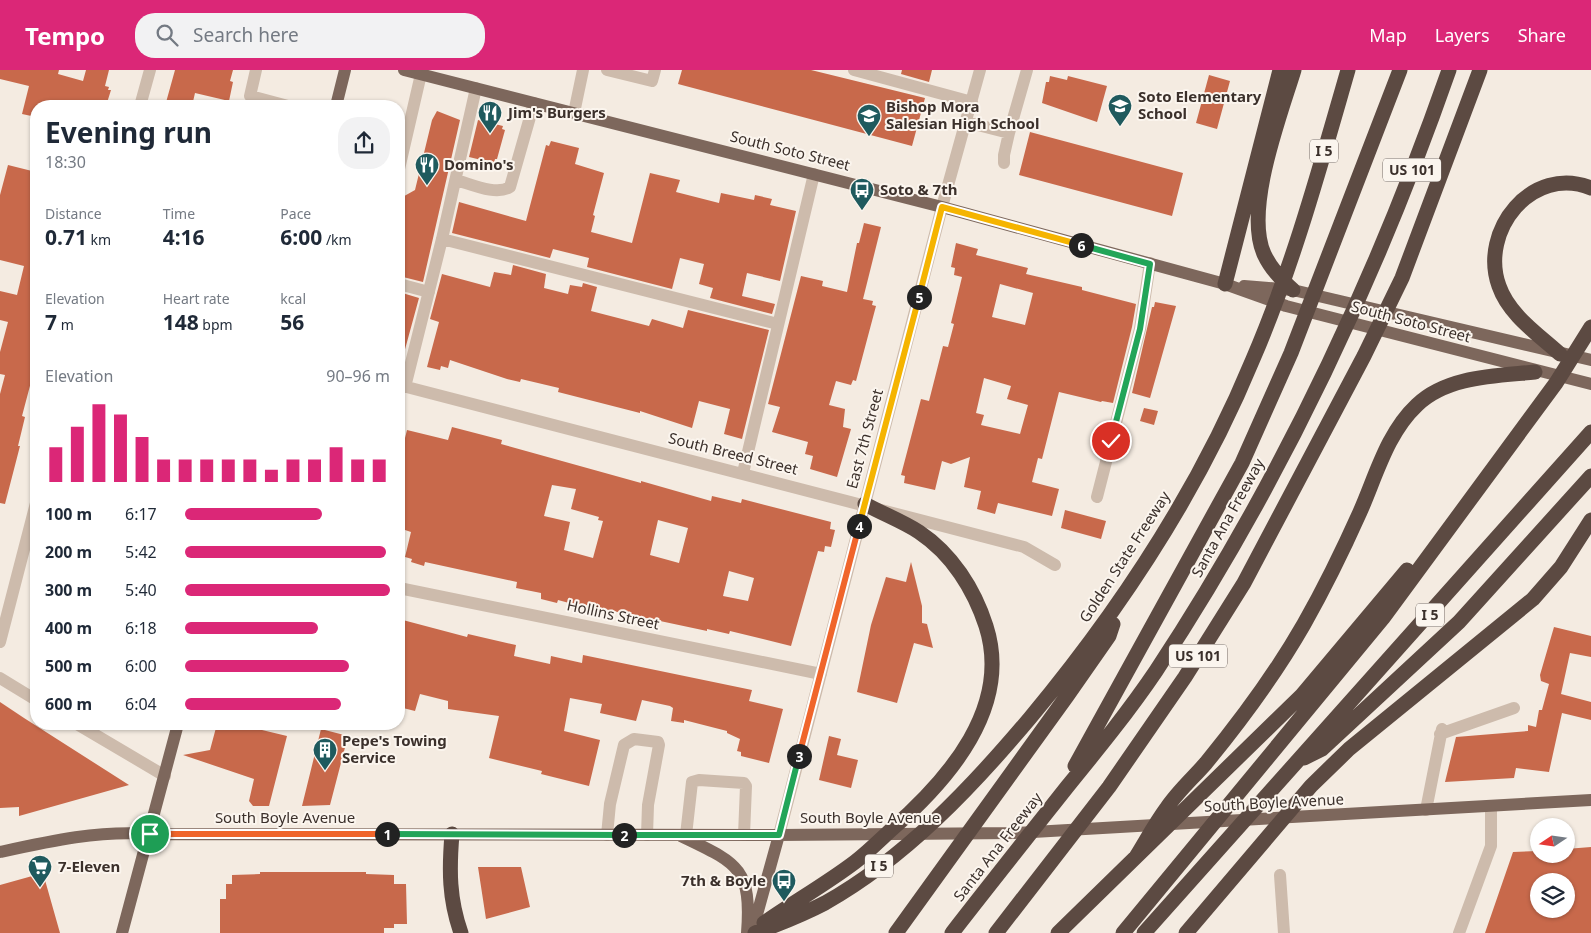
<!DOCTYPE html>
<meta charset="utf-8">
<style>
body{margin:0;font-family:"Noto Sans",sans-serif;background:#f2f2f3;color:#1f2937;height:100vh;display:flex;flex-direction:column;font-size:19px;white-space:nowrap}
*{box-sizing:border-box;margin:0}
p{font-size:16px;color:#747a83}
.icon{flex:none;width:28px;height:28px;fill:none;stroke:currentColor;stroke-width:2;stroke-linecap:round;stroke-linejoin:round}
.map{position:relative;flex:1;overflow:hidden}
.drawer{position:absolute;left:30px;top:30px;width:375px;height:630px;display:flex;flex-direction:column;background:#fff;border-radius:20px;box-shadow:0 1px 4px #0004}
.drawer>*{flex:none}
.needle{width:32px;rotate:257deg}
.fabs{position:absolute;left:1530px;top:748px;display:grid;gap:10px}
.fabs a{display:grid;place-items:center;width:45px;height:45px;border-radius:50%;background:#fff;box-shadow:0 1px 4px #0004;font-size:25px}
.pin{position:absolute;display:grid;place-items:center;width:42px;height:42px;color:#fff;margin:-21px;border:2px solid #fff;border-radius:50%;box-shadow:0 1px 5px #0007}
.km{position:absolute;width:25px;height:25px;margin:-12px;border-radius:50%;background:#222;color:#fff;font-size:14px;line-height:25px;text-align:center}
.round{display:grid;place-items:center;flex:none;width:52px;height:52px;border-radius:20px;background:#f2f2f3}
.headline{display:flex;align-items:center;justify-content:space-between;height:85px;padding:0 15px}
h1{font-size:28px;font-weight:700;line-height:38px}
.figures{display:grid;grid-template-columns:repeat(3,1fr);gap:8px;height:85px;padding:5px 15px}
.figures div{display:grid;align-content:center}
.figures b{font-size:21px;font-weight:700}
.figures small{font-size:14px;font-weight:400}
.figures p{font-size:14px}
.chart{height:140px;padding:10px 15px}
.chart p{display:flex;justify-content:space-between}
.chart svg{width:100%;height:90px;margin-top:5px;stroke:#db2777;stroke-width:6}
ul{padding:0 15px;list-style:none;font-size:16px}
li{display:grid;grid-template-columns:80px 60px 1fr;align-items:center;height:38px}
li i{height:12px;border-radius:6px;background:#db2777}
header{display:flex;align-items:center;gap:30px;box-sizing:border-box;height:70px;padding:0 25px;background:#db2777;color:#fff}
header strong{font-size:24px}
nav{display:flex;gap:28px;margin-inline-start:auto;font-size:18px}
.search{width:350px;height:45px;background:#f2f2f3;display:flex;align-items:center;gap:12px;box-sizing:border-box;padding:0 18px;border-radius:20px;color:#747a83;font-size:19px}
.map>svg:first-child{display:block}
</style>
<header>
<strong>Tempo</strong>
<div class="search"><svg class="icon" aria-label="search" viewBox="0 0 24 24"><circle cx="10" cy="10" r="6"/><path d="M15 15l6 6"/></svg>Search here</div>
<nav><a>Map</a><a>Layers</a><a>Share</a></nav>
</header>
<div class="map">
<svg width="1591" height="863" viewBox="0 0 1591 863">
<rect width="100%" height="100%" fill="#f4ebe1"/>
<path fill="#c8694b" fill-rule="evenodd" d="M 0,0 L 59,0 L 58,4 L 83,11 L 86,0 L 109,0 L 105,16 L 109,17 L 108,20 L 111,20 L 106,36 L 36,36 L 36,47 L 22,44 L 29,16 L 0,9 Z
M 175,0 L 233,0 L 230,11 L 233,12 L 229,31 L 195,23 L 192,36 L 165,36 Z
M 682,0 L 811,0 L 925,28 L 912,76 L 678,14 Z
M 902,0 L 932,0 L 929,12 L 901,4 Z
M 1209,5 L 1230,11 L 1217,59 L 1196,53 Z
M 1050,6 L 1067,10 L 1068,6 L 1107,16 L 1097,52 L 1042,33 L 1046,12 L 1049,12 Z
M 437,41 L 460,50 L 423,212 L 399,206 L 399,129 L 415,120 L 432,50 Z
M 478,50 L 503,56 L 502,59 L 505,60 L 497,89 L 495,89 L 494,93 L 469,87 Z
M 1030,62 L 1183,103 L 1172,146 L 1019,105 Z
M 551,71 L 579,78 L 575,94 L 604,103 L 593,145 L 595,146 L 591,162 L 595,163 L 632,173 L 650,103 L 680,110 L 676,122 L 719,133 L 721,123 L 754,130 L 755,125 L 772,129 L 770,135 L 796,141 L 780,211 L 747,203 L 742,226 L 775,234 L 772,244 L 710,228 L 713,218 L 699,214 L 704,194 L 680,188 L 672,219 L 587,197 L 589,188 L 553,179 L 550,188 L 452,163 L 459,132 L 526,151 L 546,75 L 549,76 Z
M 8,95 L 36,102 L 36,313 L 31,312 L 22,346 L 25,347 L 18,376 L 20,376 L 5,434 L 0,433 L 0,324 L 5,305 L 0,304 L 0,282 L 8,252 L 0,250 L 0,221 L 17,225 L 24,196 L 0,190 L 0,125 Z
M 864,153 L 881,157 L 863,229 L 873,231 L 872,235 L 876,236 L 856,311 L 853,310 L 851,315 L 836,311 L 829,335 L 845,339 L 843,357 L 851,359 L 837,407 L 810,399 L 813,386 L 805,384 L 808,372 L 772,362 L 780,337 L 768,334 L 801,206 L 823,211 L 822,216 L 847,222 L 857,173 L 859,173 Z
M 956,173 L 978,179 L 976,185 L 1028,198 L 1026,204 L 1082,217 L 1082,220 L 1136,234 L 1132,257 L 1113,333 L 1102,331 L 1101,332 L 1059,322 L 1042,389 L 1038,388 L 1032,412 L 1059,419 L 1052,446 L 998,433 L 995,444 L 977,439 L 981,421 L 964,417 L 970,387 L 951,394 L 942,391 L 935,420 L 904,413 L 905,406 L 901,405 L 921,329 L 929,331 L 943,276 L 948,277 L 954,254 L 951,253 L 962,207 L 954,205 L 955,198 L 951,197 ZM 1000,214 L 1033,223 L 1025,255 L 992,247 ZM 984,308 L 1011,316 L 1007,329 L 1028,335 L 1020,364 L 981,355 L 984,345 L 976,343 Z
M 513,195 L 546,204 L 544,218 L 568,224 L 570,215 L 582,217 L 583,213 L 597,217 L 591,241 L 649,256 L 652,249 L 683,258 L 688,240 L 769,260 L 742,369 L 724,364 L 730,339 L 699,331 L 692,358 L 640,341 L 640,343 L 558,322 L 559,318 L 521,309 L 520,312 L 507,309 L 450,290 L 448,298 L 441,296 L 440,300 L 427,297 L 439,252 L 430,249 L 442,204 L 490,217 L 494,202 L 511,205 Z
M 399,222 L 419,228 L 404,283 L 399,282 Z
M 1155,232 L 1176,236 L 1150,328 L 1132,323 L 1152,237 L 1154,237 Z
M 1144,338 L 1158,341 L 1154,355 L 1140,351 Z
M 452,357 L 502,370 L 501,374 L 641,413 L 641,411 L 711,431 L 712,426 L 741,433 L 742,429 L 831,452 L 830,459 L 835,460 L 831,477 L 825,476 L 824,482 L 818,481 L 791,576 L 730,561 L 729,564 L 707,559 L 707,561 L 585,535 L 584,537 L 558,530 L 557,533 L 541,529 L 541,523 L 516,518 L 517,512 L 425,492 L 424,496 L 411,492 L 412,489 L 405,487 L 411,462 L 399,458 L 399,371 L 404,372 L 407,360 L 448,370 ZM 552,415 L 576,419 L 571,439 L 599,447 L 598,450 L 603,451 L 593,488 L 564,480 L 570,452 L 544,446 ZM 658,450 L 688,458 L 679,493 L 650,485 ZM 729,501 L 754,508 L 748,531 L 723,526 Z
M 1065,440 L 1106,451 L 1101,469 L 1061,458 Z
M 911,492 L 922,536 L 922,553 L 927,554 L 933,578 L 914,573 L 897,633 L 857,622 L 871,555 L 886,507 L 906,512 Z
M 399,549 L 467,567 L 468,564 L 516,575 L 514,586 L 550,594 L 551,586 L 582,593 L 583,585 L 752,620 L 749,631 L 783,639 L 769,693 L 741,686 L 741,682 L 737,681 L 740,669 L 727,663 L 727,661 L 684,650 L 684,653 L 671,651 L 673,638 L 670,636 L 642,630 L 636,651 L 600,643 L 602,634 L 570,628 L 564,661 L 600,670 L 589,716 L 541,704 L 542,701 L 489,688 L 499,646 L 448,639 L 448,631 L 420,624 L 415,641 L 399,637 Z
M 1554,557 L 1591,566 L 1591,587 L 1570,583 L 1561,624 L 1591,632 L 1591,650 L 1562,643 L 1549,702 L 1516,698 L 1514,708 L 1445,712 L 1456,667 L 1528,661 L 1528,655 L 1536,657 L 1539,640 L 1542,640 L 1549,614 L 1541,611 L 1540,605 Z
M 0,632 L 24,648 L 129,715 L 19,746 L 19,737 L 0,738 Z
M 217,654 L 264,654 L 262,660 L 287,666 L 269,736 L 253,736 L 249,731 L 254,709 L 183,685 L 210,680 Z
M 321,659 L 348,666 L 330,735 L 302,736 Z
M 829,666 L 841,669 L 837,685 L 858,690 L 851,718 L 819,710 Z
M 1591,777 L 1591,863 L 1485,863 L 1513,782 L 1539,781 L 1539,784 L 1566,784 L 1566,779 ZM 1539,811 L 1566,811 L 1566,839 L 1539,839 Z
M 478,797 L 521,797 L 530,837 L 486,849 Z
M 260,802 L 366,802 L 366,804 L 394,805 L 394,814 L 406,814 L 407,854 L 394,854 L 394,858 L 384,858 L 384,863 L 220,863 L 220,829 L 226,829 L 226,814 L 232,814 L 232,805 L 260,804 Z
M 43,803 L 60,863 L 0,863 L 0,815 Z"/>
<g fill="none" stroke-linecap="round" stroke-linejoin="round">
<path stroke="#cdbbac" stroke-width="12" d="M 256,0 L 250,26 L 288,36
M 607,0 L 652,11 L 655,0
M 854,0 L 972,32
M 140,36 L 150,0
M 574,43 L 583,0
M 966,52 L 1009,63 L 1027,0
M 1004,93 L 1004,85 L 1009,63
M 399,99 L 421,4
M 456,110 C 471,114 496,126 510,117 L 534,33
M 442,169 L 778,254
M 399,214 L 429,222
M 399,315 L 1024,477 L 1055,495
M 405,317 L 442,169 L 476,18
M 743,403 L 814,104
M 1097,427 L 1140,259 L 1150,193
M 399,518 L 821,604
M 0,572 L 36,433
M 0,608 L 36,630
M 77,654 L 165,706
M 1440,664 L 1514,638
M 1426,740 L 1442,659
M 607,765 L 610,734 L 624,675 L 634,669 L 658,672 L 659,675 L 648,735 L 647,765
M 686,765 L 692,712 L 699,710 L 744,713 L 746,716 L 744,765
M 779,765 L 942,137 L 980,0
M 1280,805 L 1284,863
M 1459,863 L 1491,776 L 1491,736"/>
<path stroke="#7d675c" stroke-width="12" d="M 404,0 L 942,137 L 1225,214 L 1286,236 L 1591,314
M 336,36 L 345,0
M 1244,216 L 1293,220 L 1591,290
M 681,766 C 737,793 752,797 747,863
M 0,782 C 50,771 99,760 150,764 L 779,765 L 1014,763 L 1591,730
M 753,859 L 779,765
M 122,863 L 178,654"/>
<path stroke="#5c4a42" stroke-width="15" d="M 1225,214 L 1280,0
M 1293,220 C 1281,209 1271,199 1264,184 C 1244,139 1280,46 1294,0
M 1560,284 C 1538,264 1509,245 1499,216 C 1479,161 1532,94 1591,118
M 1304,688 L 1322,679 L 1459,552 L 1591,406
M 1075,696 L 1242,393 L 1291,283 L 1400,0
M 452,764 C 449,800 449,829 461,863
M 1136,787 C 1146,771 1155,754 1166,739 C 1177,722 1193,708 1206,693 C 1242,649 1276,603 1304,554 C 1325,517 1343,480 1360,442 C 1376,406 1387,363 1417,335 C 1447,306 1496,306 1535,302
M 764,853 C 794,832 826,814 855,792 C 868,782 880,770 892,759 C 949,709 1012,637 986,556 C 974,519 952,484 919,462 C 902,451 883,444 865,434
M 755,863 C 779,854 802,845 825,833 C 905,788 971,718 1030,648 C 1120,540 1199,420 1253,289 C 1293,196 1320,97 1348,0
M 896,863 L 1067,626 L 1109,566 L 1113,554
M 952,863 C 990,814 1029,765 1067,717 C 1098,679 1129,641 1156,601 C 1278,416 1376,209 1449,0
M 996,863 L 1109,717 L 1185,607 L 1244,513 L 1364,286 L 1402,208 L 1480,0
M 1058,863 L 1302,625 L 1407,500
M 1123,863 L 1383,548 L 1556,313 L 1591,257
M 1144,863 L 1591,362
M 1186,863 L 1311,716 L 1349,679 L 1533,529 L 1561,497 L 1591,450"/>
</g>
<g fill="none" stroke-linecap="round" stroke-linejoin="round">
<defs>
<path id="split-1" d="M 150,764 L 387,764"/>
<path id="split-2" d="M 387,764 L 624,765"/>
<path id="split-3" d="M 624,765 L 779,765 L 799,686"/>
<path id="split-4" d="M 799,686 L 859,456"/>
<path id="split-5" d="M 859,456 L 919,227"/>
<path id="split-6" d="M 919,227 L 942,137 L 1081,175"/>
<path id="split-7" d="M 1081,175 L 1150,194 L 1140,259 L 1111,371"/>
</defs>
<use href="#split-1" stroke="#fff" stroke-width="10"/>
<use href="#split-2" stroke="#fff" stroke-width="10"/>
<use href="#split-3" stroke="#fff" stroke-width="10"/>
<use href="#split-4" stroke="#fff" stroke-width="10"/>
<use href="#split-5" stroke="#fff" stroke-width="10"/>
<use href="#split-6" stroke="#fff" stroke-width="10"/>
<use href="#split-7" stroke="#fff" stroke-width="10"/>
<use href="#split-1" stroke="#f0652b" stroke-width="6"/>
<use href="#split-2" stroke="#22a559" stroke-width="6"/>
<use href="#split-3" stroke="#22a559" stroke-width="6"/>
<use href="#split-4" stroke="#f0652b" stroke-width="6"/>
<use href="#split-5" stroke="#f5b400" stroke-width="6"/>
<use href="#split-6" stroke="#f5b400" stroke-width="6"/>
<use href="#split-7" stroke="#22a559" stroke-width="6"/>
</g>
<defs>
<symbol id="school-pin" viewBox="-11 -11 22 30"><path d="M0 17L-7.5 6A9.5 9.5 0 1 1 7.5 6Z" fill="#1f5a5e" stroke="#fbf5ee"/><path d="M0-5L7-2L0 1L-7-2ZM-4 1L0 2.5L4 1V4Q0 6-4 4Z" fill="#fff"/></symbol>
<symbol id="restaurant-pin" viewBox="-11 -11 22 30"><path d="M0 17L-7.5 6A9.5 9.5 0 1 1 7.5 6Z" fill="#1f5a5e" stroke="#fbf5ee"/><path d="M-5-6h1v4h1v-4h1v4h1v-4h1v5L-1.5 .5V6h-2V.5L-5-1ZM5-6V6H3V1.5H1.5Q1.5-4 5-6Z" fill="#fff"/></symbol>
<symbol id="bus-pin" viewBox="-11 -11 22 30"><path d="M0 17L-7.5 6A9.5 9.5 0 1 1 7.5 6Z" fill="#1f5a5e" stroke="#fbf5ee"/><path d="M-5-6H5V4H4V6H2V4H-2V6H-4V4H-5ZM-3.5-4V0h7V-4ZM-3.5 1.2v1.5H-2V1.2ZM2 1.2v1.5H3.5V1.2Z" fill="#fff"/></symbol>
<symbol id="building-pin" viewBox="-11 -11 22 30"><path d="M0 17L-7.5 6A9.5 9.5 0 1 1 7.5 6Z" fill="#1f5a5e" stroke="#fbf5ee"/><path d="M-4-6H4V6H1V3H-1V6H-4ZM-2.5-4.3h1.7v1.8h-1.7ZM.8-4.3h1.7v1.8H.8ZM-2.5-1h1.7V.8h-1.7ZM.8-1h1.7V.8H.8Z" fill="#fff"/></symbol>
<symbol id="supermarket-pin" viewBox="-11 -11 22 30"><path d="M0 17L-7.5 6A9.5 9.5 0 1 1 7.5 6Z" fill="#1f5a5e" stroke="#fbf5ee"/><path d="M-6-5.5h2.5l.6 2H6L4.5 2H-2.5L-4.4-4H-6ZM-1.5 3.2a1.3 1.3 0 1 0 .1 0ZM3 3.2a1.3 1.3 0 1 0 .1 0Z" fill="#fff"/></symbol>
</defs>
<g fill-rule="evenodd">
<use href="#school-pin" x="1106" y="22" width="28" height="38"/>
<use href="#restaurant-pin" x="476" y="29" width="28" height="38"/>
<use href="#school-pin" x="855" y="32" width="28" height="38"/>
<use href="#restaurant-pin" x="413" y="81" width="28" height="38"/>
<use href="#bus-pin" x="848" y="106" width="28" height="38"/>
<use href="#building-pin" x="311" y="666" width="28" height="38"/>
<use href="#supermarket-pin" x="26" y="783" width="28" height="38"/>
<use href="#bus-pin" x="770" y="797" width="28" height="38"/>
</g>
<g text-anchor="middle" stroke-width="4" stroke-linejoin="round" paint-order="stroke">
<g fill="#fbf5ee" stroke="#756b66" stroke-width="1">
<rect x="1310" y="69.5" width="28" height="23" rx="4"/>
<rect x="1383" y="88.5" width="58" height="23" rx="4"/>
<rect x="1416" y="533.5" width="28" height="23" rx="4"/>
<rect x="1169" y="574.5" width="58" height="23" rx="4"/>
<rect x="865" y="784.5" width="28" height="23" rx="4"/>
</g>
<g font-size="14" font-weight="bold" fill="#3b302b">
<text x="1324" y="86">I 5</text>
<text x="1412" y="105">US 101</text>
<text x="1430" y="550">I 5</text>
<text x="1198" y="591">US 101</text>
<text x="879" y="801">I 5</text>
</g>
<g font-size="15" font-weight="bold" fill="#3b302b" stroke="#fbf5ee" text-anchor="start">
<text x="1138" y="32">Soto Elementary<tspan x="1138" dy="17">School</tspan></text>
<text x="886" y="42">Bishop Mora<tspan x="886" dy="17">Salesian High School</tspan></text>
<text x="508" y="48">Jim's Burgers</text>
<text x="444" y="100">Domino's</text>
<text x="880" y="125">Soto &amp; 7th</text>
<text x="342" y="676">Pepe's Towing<tspan x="342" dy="17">Service</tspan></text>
<text x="58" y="802">7-Eleven</text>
<text x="766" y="816" text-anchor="end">7th &amp; Boyle</text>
</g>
<g font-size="15" fill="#3b302b" stroke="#fbf5ee">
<text transform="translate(790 81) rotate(14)" y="5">South Soto Street</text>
<text transform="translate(1411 252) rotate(15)" y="5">South Soto Street</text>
<text transform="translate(865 369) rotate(-75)" y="5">East 7th Street</text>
<text transform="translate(733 384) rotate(14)" y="5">South Breed Street</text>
<text transform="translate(1228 448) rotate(-61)" y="5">Santa Ana Freeway</text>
<text transform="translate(1125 487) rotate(-57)" y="5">Golden State Freeway</text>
<text transform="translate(613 545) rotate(12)" y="5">Hollins Street</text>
<text transform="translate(1274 733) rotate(-3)" y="5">South Boyle Avenue</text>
<text x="285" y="753">South Boyle Avenue</text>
<text x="870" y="753">South Boyle Avenue</text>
<text transform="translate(998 777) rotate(-52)" y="5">Santa Ana Freeway</text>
</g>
</g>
</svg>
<div class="fabs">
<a><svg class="needle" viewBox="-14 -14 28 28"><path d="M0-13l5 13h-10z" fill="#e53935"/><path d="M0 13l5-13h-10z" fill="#747a83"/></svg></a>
<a><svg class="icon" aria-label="layers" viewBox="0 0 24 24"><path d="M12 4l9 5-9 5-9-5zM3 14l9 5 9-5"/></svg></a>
</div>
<div class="pin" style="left:150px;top:764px;background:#1e9e55"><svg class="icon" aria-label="arrive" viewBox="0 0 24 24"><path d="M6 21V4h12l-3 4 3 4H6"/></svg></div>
<div class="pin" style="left:1111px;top:371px;background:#d93025"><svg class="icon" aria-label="check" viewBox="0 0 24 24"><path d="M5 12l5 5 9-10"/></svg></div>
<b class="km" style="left:387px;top:764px">1</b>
<b class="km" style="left:624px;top:765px">2</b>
<b class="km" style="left:799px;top:686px">3</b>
<b class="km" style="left:859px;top:456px">4</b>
<b class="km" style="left:919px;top:227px">5</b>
<b class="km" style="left:1081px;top:175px">6</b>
<section class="drawer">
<div class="headline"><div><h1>Evening run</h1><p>18:30</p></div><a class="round"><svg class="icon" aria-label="share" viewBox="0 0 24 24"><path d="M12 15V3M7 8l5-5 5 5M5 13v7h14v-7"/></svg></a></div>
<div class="figures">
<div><p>Distance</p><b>0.71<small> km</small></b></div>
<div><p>Time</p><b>4:16</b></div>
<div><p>Pace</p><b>6:00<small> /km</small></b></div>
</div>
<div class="figures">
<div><p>Elevation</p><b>7<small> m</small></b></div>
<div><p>Heart rate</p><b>148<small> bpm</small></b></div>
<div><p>kcal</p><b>56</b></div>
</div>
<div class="chart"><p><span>Elevation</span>90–96 m</p>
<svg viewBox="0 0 160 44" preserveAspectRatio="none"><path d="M5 44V27M15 44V17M25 44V6M35 44V11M45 44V22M55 44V33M65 44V33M75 44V33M85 44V33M95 44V33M105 44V38M115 44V33M125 44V33M135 44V27M145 44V33M155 44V33"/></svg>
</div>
<ul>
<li><b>100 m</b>6:17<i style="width:67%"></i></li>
<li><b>200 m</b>5:42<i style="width:98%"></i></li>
<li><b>300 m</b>5:40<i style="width:100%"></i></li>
<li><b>400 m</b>6:18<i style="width:65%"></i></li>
<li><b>500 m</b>6:00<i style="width:80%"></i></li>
<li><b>600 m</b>6:04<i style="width:76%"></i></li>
</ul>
</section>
</div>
